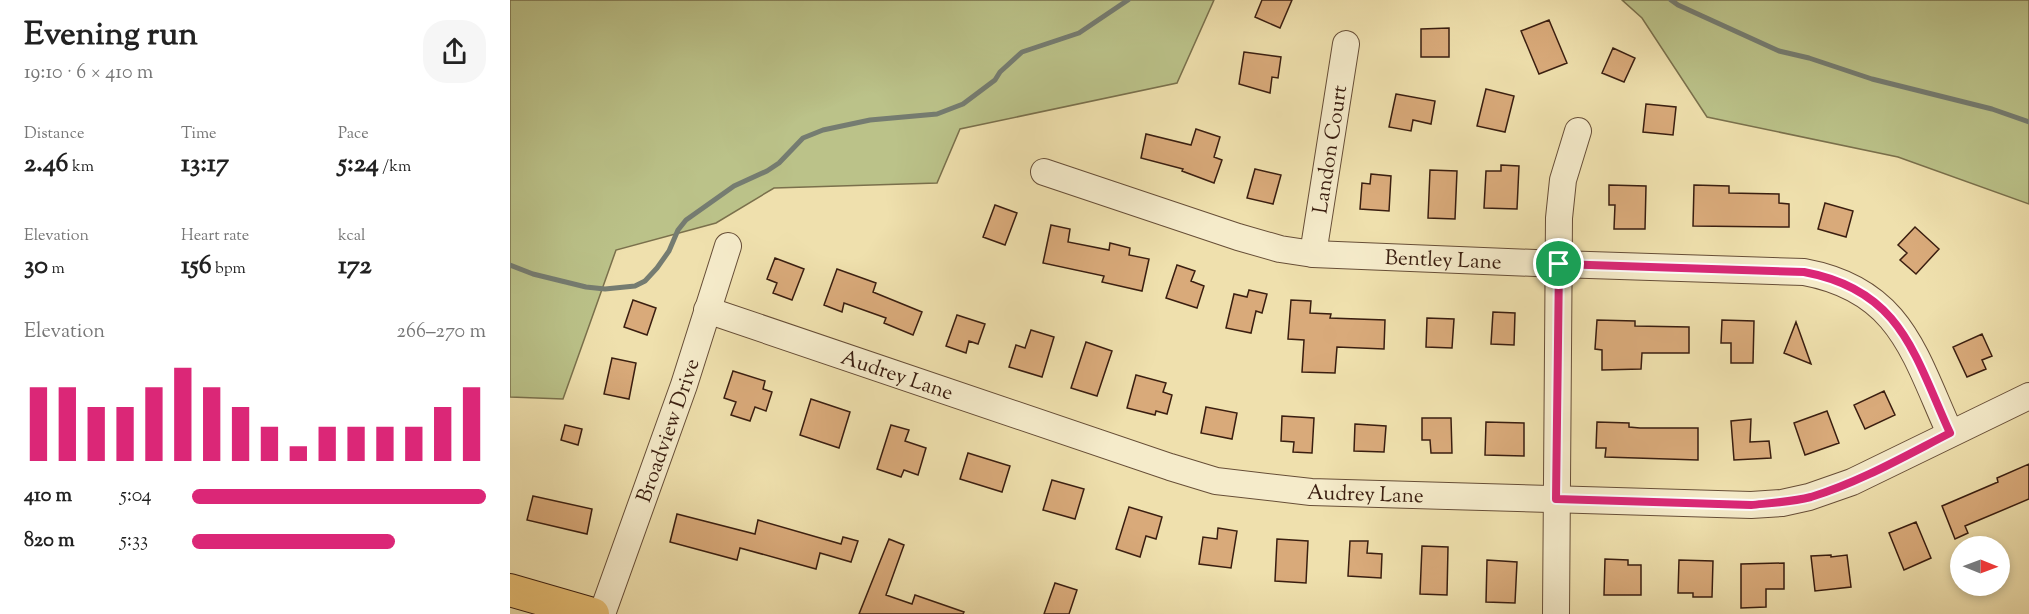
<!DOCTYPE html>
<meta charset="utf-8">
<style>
body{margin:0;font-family:"Sorts Mill Goudy",serif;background:#f6f6f6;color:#222;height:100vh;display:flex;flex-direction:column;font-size:22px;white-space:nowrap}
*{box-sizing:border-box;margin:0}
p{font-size:20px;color:#767676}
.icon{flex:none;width:33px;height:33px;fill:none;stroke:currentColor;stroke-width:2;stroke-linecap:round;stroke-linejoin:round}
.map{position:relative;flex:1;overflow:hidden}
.details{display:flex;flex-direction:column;background:#fff;width:510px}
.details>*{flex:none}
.needle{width:39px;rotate:91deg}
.tools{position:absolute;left:1440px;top:536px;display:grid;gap:12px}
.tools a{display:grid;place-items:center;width:60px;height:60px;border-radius:50%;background:#fff;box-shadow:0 3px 9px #0003;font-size:30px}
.pin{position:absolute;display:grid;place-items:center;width:51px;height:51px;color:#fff;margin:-26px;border:3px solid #fff;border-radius:50%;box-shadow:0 2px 6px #0007}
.round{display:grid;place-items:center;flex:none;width:63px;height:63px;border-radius:24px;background:#f6f6f6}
.head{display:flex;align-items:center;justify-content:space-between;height:102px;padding:0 24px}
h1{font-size:33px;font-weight:800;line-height:45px}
.stats{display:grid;grid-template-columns:repeat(3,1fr);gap:9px;height:102px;padding:6px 24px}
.stats div{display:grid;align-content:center}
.stats b{font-size:26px;font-weight:800}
.stats small{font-size:16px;font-weight:400}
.stats p{font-size:16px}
.chart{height:168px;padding:12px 24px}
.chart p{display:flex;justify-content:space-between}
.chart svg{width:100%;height:108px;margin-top:6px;stroke:#db2777;stroke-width:6}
ul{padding:0 24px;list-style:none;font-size:20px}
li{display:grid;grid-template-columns:96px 72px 1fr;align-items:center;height:45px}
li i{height:15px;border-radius:8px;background:#db2777}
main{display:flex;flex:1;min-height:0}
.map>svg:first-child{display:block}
</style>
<main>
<section class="details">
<div class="head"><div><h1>Evening run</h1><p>19:10 · 6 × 410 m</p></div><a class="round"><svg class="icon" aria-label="share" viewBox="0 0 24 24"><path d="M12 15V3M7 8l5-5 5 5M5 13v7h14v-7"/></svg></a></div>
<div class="stats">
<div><p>Distance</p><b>2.46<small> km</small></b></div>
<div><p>Time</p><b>13:17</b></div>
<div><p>Pace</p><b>5:24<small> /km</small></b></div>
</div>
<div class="stats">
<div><p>Elevation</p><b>30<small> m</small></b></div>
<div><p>Heart rate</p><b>156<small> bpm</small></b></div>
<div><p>kcal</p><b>172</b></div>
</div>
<div class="chart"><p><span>Elevation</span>266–270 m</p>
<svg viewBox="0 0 160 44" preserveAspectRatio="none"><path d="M5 44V14M15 44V14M25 44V22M35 44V22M45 44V14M55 44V6M65 44V14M75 44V22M85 44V30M95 44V38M105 44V30M115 44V30M125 44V30M135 44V30M145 44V22M155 44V14"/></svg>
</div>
<ul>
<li><b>410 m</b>5:04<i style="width:100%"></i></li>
<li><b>820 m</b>5:33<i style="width:69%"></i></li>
</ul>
</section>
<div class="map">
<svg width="1519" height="614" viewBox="0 0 1519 614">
<rect width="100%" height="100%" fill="#efe0ad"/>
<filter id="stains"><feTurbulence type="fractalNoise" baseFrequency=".00333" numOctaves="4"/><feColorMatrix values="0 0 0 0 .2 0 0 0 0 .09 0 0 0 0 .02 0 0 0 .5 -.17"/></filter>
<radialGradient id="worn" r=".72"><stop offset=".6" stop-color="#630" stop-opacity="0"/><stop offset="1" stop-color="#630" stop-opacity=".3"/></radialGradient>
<path fill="#bbc289" stroke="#7a704c" stroke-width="1.5" d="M 0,0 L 704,0 L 667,83 L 450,129 L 427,183 L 264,188 L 206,223 L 106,250 L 53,399 L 0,397 Z
M 1112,0 L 1519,0 L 1519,204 L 1388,157 L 1197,117 L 1132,18 Z"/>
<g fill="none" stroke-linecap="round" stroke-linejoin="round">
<path stroke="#757c71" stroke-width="5" d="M 1161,0 L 1168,5 L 1269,51 L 1299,58 L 1362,79 L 1482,109 L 1519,122
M 0,265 L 23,274 L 76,287 L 95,289 L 125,286 L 135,281 L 147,268 L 159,251 L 168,230 L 176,220 L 224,186 L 257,171 L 269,163 L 293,138 L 313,130 L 360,120 L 427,114 L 453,104 L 485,80 L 490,72 L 512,52 L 569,33 L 618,0"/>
</g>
<path fill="#d9aa7a" stroke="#3a1e10" stroke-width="1.5" d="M 752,0 L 782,0 L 770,28 L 745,17 Z
M 1039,20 L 1057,63 L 1029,74 L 1011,31 Z
M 939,28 L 939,57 L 911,57 L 911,29 Z
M 1103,48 L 1125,58 L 1114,82 L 1092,73 Z
M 734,52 L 771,57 L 768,78 L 762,77 L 760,93 L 729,84 Z
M 976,89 L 1004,96 L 995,132 L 967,126 Z
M 886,94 L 925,101 L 921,124 L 903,120 L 901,131 L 879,127 Z
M 1136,104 L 1166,107 L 1163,135 L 1133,132 Z
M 686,129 L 710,137 L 704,157 L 712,160 L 704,183 L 672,171 L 673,169 L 631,158 L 636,134 L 681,145 Z
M 991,165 L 1009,166 L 1007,209 L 974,208 L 976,171 L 991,171 Z
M 745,169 L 771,175 L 763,204 L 737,198 Z
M 920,170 L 947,171 L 945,219 L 918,218 Z
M 861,174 L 881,176 L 879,211 L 850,209 L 852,183 L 860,184 Z
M 1099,185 L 1136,186 L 1135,229 L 1104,229 L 1105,205 L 1099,205 Z
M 1184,185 L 1219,186 L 1219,193 L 1269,194 L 1269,203 L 1279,204 L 1279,227 L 1183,226 Z
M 1315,203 L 1343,211 L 1336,237 L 1308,229 Z
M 485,205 L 507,213 L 495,245 L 473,237 Z
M 541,225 L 560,229 L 558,242 L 599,250 L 600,243 L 620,248 L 619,255 L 639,259 L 632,291 L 592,282 L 594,276 L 533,263 Z
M 1405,227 L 1429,249 L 1406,274 L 1390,260 L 1397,253 L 1388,245 Z
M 265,258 L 294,269 L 282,300 L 263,293 L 267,283 L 257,279 Z
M 667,265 L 685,271 L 681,281 L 694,286 L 687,308 L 656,298 Z
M 327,269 L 366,283 L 363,292 L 412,312 L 403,335 L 374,323 L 376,318 L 334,303 L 332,312 L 314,305 Z
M 739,290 L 757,294 L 752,313 L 746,311 L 741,333 L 716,328 L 724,294 L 737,297 Z
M 123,300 L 146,308 L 137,335 L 114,327 Z
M 781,300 L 801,301 L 800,313 L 821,314 L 820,318 L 875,320 L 874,349 L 827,347 L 825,373 L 792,372 L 794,340 L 778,339 Z
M 983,312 L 1005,313 L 1004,345 L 981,344 Z
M 447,315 L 475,324 L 468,344 L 459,341 L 456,353 L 436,346 Z
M 917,318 L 944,319 L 942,348 L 916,347 Z
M 1087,320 L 1125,321 L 1125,326 L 1179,327 L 1179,353 L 1132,353 L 1131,369 L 1092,370 L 1092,350 L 1085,349 Z
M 1212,320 L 1244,321 L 1243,363 L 1221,363 L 1221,343 L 1211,343 Z
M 1286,322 L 1301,364 L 1274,353 Z
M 521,330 L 544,337 L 532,377 L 499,367 L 506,345 L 515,348 Z
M 1472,334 L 1482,356 L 1472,360 L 1476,369 L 1457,377 L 1443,347 Z
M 576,342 L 602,351 L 587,396 L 561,388 Z
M 102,358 L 126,363 L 119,399 L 94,394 Z
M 223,371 L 255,381 L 253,389 L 262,392 L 256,411 L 245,407 L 240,421 L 221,415 L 226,402 L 214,398 Z
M 626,375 L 656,383 L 653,392 L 662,395 L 657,414 L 646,411 L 645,415 L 617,408 Z
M 1374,391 L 1385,415 L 1355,429 L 1344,405 Z
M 301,399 L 340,412 L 329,448 L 290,435 Z
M 696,407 L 727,413 L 722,439 L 691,433 Z
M 1317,411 L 1329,443 L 1295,455 L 1284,423 Z
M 772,416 L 804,418 L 802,453 L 783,452 L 784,442 L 771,441 Z
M 912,418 L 941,418 L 942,453 L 921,453 L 920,440 L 912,440 Z
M 1241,419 L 1240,442 L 1259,441 L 1261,458 L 1224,460 L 1221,421 Z
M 976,422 L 1014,423 L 1014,456 L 975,455 Z
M 1087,422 L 1119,423 L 1119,427 L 1130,428 L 1188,428 L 1188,460 L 1095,457 L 1096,448 L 1086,448 Z
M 845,424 L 876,426 L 874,452 L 844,451 Z
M 55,425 L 72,429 L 68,445 L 51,440 Z
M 381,425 L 399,430 L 395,441 L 416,448 L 408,475 L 394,470 L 391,477 L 367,469 Z
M 458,453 L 500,466 L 492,492 L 450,479 Z
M 1519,464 L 1519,499 L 1455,526 L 1458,533 L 1445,539 L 1432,506 L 1488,482 L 1487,478 Z
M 542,480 L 574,489 L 565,519 L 533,510 Z
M 23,496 L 82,509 L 77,534 L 17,520 Z
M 619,507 L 652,517 L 646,539 L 636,536 L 630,557 L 606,549 Z
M 167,514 L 245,534 L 248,520 L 331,544 L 333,537 L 348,541 L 341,562 L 310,553 L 306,569 L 230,548 L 227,560 L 160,542 Z
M 1406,522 L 1421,558 L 1394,570 L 1379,533 Z
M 708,528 L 727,531 L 721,568 L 689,564 L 693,537 L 707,539 Z
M 379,539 L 394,545 L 376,595 L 402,604 L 405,595 L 454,612 L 453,614 L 349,614 Z
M 767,539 L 798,541 L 796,583 L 765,581 Z
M 840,541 L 858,541 L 857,553 L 872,554 L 871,578 L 838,576 Z
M 912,546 L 938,547 L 937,595 L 910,594 Z
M 1321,555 L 1321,557 L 1337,555 L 1341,587 L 1305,591 L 1301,556 Z
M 1095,559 L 1118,560 L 1118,565 L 1131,565 L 1131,595 L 1094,595 Z
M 977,560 L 1007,562 L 1005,603 L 976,602 Z
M 1169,560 L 1203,561 L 1202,597 L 1183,597 L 1183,593 L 1168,593 Z
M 1274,563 L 1274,589 L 1256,589 L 1256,607 L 1231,608 L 1231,564 Z
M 545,583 L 567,590 L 559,614 L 534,614 Z"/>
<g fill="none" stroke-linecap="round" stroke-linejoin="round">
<defs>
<g id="minor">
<path id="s1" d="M 534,172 L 728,237 L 770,249 L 803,254 L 1049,264 L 1294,272 C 1391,290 1404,354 1440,433"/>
<path id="s2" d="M 803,254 L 836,44"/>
<path id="s3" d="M 197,310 L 660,467 L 706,481 L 801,492 L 1241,505 L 1272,503 L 1299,497 L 1342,482 L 1519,396"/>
<path id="s4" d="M 92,614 L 174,385 L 218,246"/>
<path d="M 1046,614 L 1049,218 L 1053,180 L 1068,131"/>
</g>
<path id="major" d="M 0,590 L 83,614"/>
</defs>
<use href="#minor" stroke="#674e37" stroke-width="28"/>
<use href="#major" stroke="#3a1e10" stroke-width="34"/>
<use href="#minor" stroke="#f5ebca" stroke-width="26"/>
<use href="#major" stroke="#e8c076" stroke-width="32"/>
</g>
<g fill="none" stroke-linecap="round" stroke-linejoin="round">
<defs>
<path id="route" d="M 1049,264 L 1294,272 C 1391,290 1404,354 1440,433 C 1395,456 1350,482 1301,497 C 1281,502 1261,503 1241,505 L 1046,499 Z"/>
</defs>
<use href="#route" stroke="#fff" stroke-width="12"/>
<use href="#route" stroke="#db2777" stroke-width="8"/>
</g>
<g text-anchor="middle" stroke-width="4.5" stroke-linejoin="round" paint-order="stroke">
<g font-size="21" fill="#3a1e10" stroke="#f5ebca">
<text dy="7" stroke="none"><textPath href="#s2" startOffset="106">Landon Court</textPath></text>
<text dy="7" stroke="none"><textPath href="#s1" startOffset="412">Bentley Lane</textPath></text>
<text dy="7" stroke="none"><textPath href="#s3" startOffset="201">Audrey Lane</textPath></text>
<text dy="7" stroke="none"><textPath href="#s4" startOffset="195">Broadview Drive</textPath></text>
<text dy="7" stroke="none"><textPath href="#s3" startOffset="687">Audrey Lane</textPath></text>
</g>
</g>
<rect width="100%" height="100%" filter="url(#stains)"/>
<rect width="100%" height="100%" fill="url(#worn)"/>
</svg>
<div class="tools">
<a><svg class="needle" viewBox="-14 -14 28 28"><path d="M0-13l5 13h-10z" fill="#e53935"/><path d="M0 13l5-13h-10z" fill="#767676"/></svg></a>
</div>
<div class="pin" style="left:1049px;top:264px;background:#1e9e55"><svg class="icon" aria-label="arrive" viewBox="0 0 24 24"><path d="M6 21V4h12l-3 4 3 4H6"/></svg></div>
</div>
</main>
